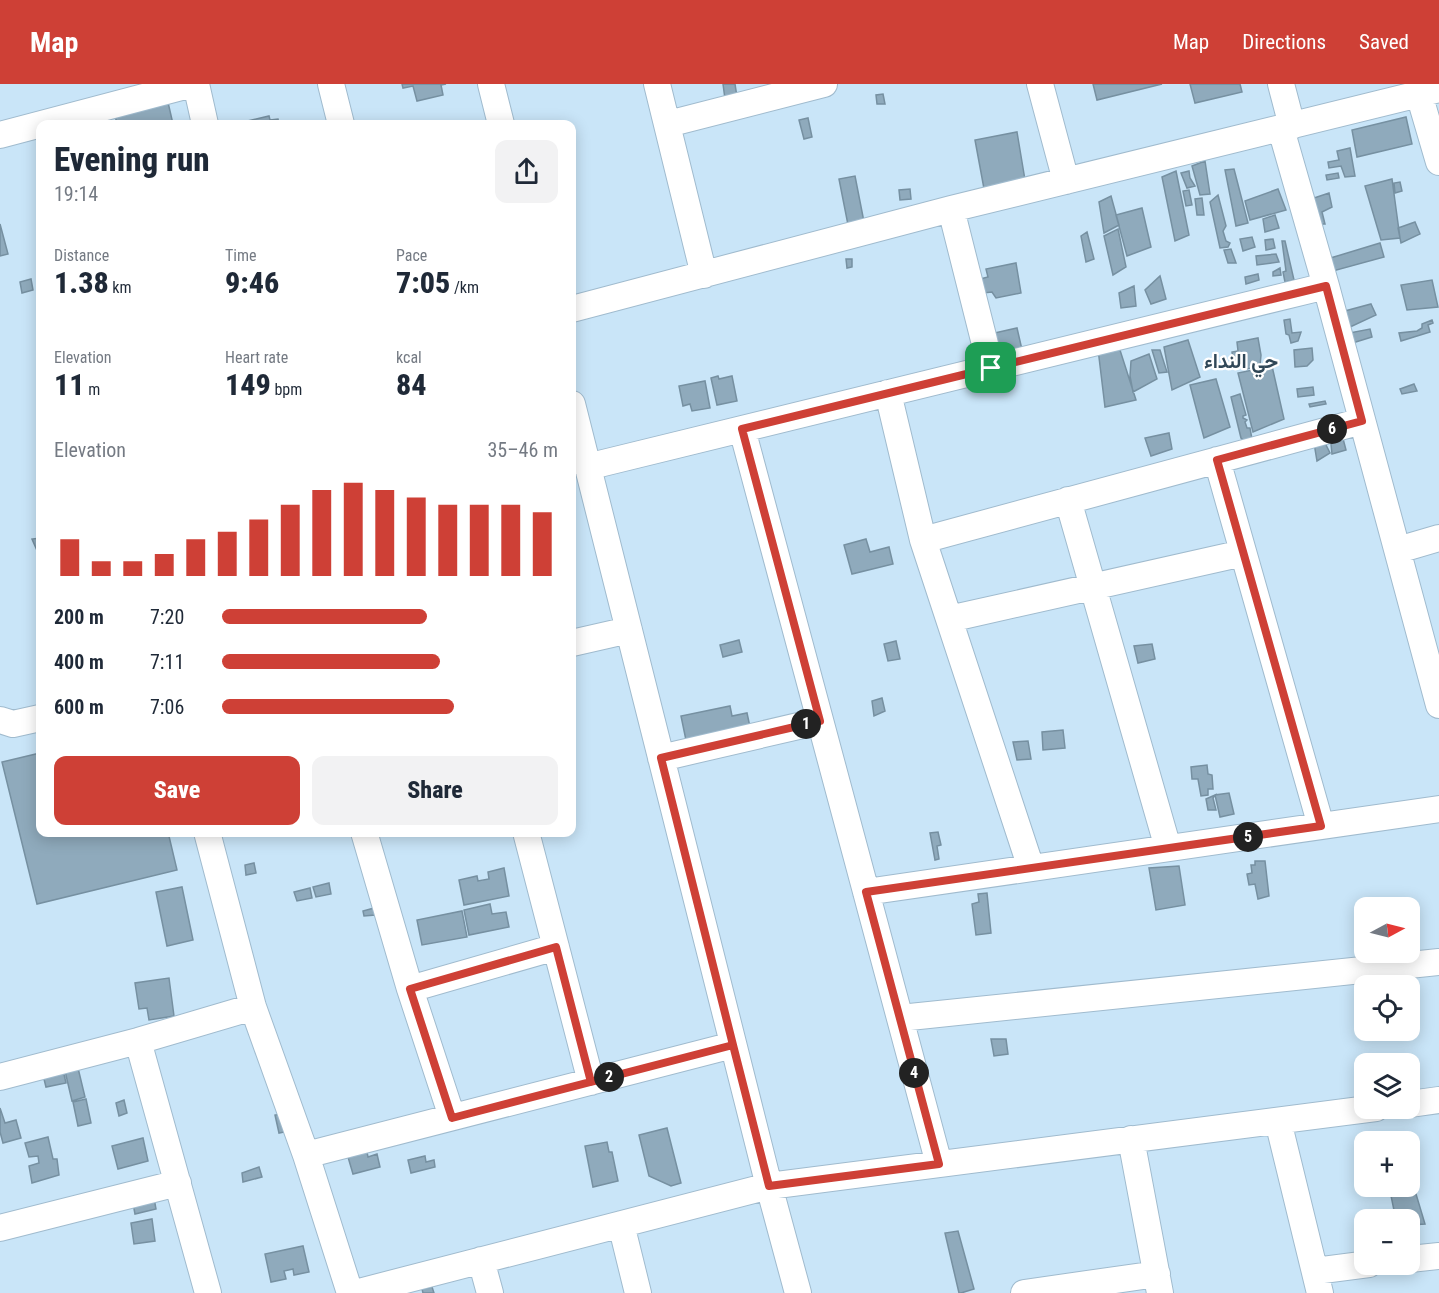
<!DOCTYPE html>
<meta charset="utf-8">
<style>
body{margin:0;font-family:"Roboto Condensed",Vazirmatn,sans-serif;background:#f2f2f3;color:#1f2937;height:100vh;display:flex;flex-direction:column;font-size:22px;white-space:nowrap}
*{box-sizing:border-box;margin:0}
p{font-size:20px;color:#747a83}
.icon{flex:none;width:33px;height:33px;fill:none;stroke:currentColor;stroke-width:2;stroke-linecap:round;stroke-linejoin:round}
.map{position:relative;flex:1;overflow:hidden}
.drawer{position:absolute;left:36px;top:36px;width:540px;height:717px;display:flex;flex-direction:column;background:#fff;border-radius:12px;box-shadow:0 3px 15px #0003}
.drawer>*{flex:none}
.needle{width:39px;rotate:83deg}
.buttons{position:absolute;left:1354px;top:813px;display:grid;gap:12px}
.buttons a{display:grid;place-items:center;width:66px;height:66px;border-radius:12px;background:#fff;box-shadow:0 3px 15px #0003;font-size:30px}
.pin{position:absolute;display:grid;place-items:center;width:51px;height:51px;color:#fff;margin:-26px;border-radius:12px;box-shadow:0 3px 9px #0006}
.km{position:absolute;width:30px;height:30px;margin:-15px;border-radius:50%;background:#222;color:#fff;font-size:16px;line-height:30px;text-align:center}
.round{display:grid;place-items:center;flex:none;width:63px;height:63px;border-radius:12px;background:#f2f2f3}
.head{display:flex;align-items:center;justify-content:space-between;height:102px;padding:0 18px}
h1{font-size:33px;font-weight:800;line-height:45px}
.stats{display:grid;grid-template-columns:repeat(3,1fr);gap:9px;height:102px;padding:6px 18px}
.stats div{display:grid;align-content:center}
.stats b{font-size:30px;font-weight:800}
.stats small{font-size:16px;font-weight:400}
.stats p{font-size:16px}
.chart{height:168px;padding:12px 18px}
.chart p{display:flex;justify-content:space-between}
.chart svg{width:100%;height:108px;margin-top:6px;stroke:#ce4036;stroke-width:6}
.cta{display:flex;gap:12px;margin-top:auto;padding:12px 18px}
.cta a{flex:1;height:69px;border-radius:12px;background:#ce4036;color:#fff;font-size:24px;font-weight:800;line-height:69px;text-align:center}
.cta a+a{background:#f2f2f3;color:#1f2937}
ul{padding:0 18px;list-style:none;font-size:20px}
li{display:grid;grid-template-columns:96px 72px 1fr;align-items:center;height:45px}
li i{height:15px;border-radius:8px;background:#ce4036}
header{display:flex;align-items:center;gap:36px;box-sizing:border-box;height:84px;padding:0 30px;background:#ce4036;color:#fff}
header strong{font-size:28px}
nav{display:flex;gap:33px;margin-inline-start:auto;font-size:21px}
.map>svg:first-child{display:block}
</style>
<header>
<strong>Map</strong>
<nav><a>Map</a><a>Directions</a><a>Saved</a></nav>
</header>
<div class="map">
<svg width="1439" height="1209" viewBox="0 0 1439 1209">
<rect width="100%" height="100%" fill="#c9e5f8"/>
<path fill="#8faabc" stroke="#7690a1" stroke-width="1.5" d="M 402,0 L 446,0 L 441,1 L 443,11 L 417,17 L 413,2 L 403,4 Z
M 723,0 L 735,0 L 737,13 L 725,15 Z
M 1093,0 L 1162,0 L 1097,16 Z
M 1190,0 L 1240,0 L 1242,8 L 1195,19 Z
M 883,10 L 885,20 L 877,20 L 876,11 Z
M 167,14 L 173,40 L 117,40 L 114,27 Z
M 269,32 L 270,36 L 278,35 L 279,40 L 244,40 L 243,38 Z
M 1406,33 L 1412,60 L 1357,73 L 1352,46 Z
M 808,34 L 812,53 L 804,55 L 799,36 Z
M 1017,48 L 1026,102 L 985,110 L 975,56 Z
M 1350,64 L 1355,92 L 1345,93 L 1341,82 L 1329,84 L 1328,78 L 1339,76 L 1337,67 Z
M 1205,77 L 1210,110 L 1200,111 L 1192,82 Z
M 1234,85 L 1248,139 L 1236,142 L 1225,86 Z
M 1176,87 L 1189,151 L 1175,157 L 1162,93 Z
M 1189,87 L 1190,94 L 1195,102 L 1187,104 L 1181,89 Z
M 1338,89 L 1339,94 L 1327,96 L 1326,91 Z
M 855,92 L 865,143 L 849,146 L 839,95 Z
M 1392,95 L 1400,154 L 1381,156 L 1365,102 Z
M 1400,98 L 1402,107 L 1395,109 L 1394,99 Z
M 910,105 L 911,115 L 900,116 L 899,106 Z
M 1278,105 L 1286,126 L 1250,136 L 1245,117 Z
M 1189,106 L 1192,121 L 1186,122 L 1183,107 Z
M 1329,109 L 1332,123 L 1322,128 L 1325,140 L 1315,140 L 1311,115 Z
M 1218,111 L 1226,142 L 1223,147 L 1226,157 L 1230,159 L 1228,163 L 1220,164 L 1210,118 Z
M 1111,112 L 1119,141 L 1104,149 L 1099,118 Z
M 1202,114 L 1204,131 L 1197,131 L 1195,115 Z
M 1142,124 L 1151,163 L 1127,172 L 1116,131 Z
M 1275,131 L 1279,144 L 1265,148 L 1263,135 Z
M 1415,138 L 1420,150 L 1401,159 L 1398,144 Z
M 0,140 L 8,170 L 0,172 Z
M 1118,145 L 1126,183 L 1113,191 L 1104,152 Z
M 1087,148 L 1094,175 L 1086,178 L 1081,152 Z
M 1252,153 L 1255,163 L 1243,167 L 1240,155 Z
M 1273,155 L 1275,164 L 1266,166 L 1265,156 Z
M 1282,157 L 1285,157 L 1294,196 L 1285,198 L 1283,188 L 1286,187 Z
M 1380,159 L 1384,173 L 1333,187 L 1324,176 Z
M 1231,165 L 1236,179 L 1228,179 L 1224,166 Z
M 1276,170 L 1279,178 L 1257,181 L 1256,172 Z
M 846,175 L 852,175 L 852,183 L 847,184 Z
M 1016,179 L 1021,209 L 996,214 L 992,208 L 983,209 L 980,195 L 988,193 L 986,185 Z
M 1280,184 L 1281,191 L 1273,192 L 1273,188 Z
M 1258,190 L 1259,196 L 1246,200 L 1245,193 Z
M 1160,192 L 1166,215 L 1151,220 L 1145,206 Z
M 31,195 L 33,206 L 22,209 L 20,198 Z
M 1432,196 L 1438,223 L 1407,226 L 1401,201 Z
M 1134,202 L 1136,222 L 1121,224 L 1119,209 Z
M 1371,220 L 1376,231 L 1348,244 L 1341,228 Z
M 1290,235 L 1292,249 L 1301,248 L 1298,257 L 1291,259 L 1289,251 L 1286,250 L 1284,236 Z
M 1432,236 L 1433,239 L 1428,241 L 1430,248 L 1401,257 L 1399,249 L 1417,247 L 1422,244 L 1422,240 Z
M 1017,244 L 1023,270 L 996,276 L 990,250 Z
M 1370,245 L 1372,253 L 1346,261 L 1344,250 Z
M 1258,254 L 1261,271 L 1260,282 L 1247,285 L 1245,282 L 1246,277 L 1231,277 L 1233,274 L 1232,268 L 1238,267 L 1237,258 Z
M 1188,256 L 1200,293 L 1172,306 L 1164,263 Z
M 1119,263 L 1136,316 L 1105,323 L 1098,265 Z
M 1312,264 L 1313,276 L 1307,282 L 1295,283 L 1294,266 Z
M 1152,266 L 1160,266 L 1167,288 L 1159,289 Z
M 1149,270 L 1157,295 L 1133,308 L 1130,292 L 1131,277 Z
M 1272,282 L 1284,335 L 1253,348 L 1238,289 Z
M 718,292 L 719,295 L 732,292 L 737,317 L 717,321 L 711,294 Z
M 1216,295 L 1230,343 L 1204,354 L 1190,301 Z
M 705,297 L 710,324 L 692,327 L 690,320 L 683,322 L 679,302 Z
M 1414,300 L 1417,307 L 1402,310 L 1400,305 Z
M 1313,303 L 1314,311 L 1298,313 L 1297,305 Z
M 1240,310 L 1246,331 L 1243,332 L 1243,334 L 1247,336 L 1245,338 L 1247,344 L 1250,344 L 1252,355 L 1243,356 L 1241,354 L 1231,313 Z
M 1325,317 L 1326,320 L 1310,323 L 1309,320 Z
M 1341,347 L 1346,366 L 1332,370 L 1330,350 Z
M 1169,349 L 1172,365 L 1151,372 L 1145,354 Z
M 1314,359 L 1326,361 L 1330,369 L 1317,377 Z
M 40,454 L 40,471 L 39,471 L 32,455 Z
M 866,455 L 870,468 L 889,463 L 893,480 L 852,490 L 844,461 Z
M 739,556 L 742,568 L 723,573 L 720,561 Z
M 896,557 L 900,575 L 888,577 L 884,560 Z
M 1152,560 L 1155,575 L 1138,579 L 1134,562 Z
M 882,614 L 885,627 L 874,632 L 872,617 Z
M 730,622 L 732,632 L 747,629 L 750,643 L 687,661 L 681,632 Z
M 1063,646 L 1065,664 L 1043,666 L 1042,648 Z
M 1028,657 L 1031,675 L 1017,676 L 1013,658 Z
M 40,669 L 40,748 L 168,748 L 177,786 L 37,820 L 2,678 Z
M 1207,681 L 1208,690 L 1212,691 L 1213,705 L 1208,705 L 1208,711 L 1201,712 L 1198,695 L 1192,695 L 1191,683 Z
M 1229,709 L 1234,730 L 1220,733 L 1215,711 Z
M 1215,711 L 1213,714 L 1216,726 L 1208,726 L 1206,715 Z
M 938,748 L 941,761 L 937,762 L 939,775 L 935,776 L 930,749 Z
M 1255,777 L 1265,777 L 1269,812 L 1258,815 L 1255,800 L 1249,801 L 1247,790 L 1252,789 L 1251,781 L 1255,781 Z
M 254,779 L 256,789 L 246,791 L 245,781 Z
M 1179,782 L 1185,821 L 1156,826 L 1149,784 Z
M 504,784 L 509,812 L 464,821 L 459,796 L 477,792 L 478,797 L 489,795 L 488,788 Z
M 329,799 L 331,810 L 316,813 L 313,803 Z
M 182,803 L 193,856 L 167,862 L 156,808 Z
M 310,804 L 312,814 L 297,817 L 294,808 Z
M 987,809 L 991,849 L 976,851 L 972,820 L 979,818 L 978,810 Z
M 490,820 L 492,830 L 506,828 L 509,843 L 469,851 L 464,826 Z
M 374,824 L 375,831 L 364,832 L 363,827 Z
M 462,827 L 467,853 L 422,861 L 417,836 Z
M 169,894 L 174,932 L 149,936 L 147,924 L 139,925 L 135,899 Z
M 991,955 L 1006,955 L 1008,970 L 994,972 Z
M 78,984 L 85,1013 L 72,1017 L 65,987 Z
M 63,986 L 66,999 L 46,1003 L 43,991 Z
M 86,1015 L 91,1039 L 78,1042 L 73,1018 Z
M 124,1016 L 127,1029 L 119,1032 L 116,1019 Z
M 0,1024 L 5,1039 L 16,1036 L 21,1054 L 3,1059 L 0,1048 Z
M 286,1029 L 289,1047 L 279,1049 L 275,1031 Z
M 667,1044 L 681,1099 L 671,1102 L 649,1092 L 639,1051 Z
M 48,1053 L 53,1075 L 57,1075 L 59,1091 L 32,1099 L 29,1082 L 39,1079 L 38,1072 L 29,1073 L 25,1059 Z
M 143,1054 L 148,1077 L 118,1085 L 112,1062 Z
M 607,1058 L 609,1068 L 612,1068 L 618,1097 L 593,1103 L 585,1062 Z
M 367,1068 L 368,1073 L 377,1070 L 380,1083 L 353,1090 L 348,1073 Z
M 425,1072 L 426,1078 L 434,1076 L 435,1083 L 411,1089 L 408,1076 Z
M 259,1083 L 262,1093 L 243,1098 L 242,1089 Z
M 1410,1090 L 1425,1140 L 1410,1141 L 1410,1136 L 1396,1136 L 1389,1102 L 1410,1102 Z
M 153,1109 L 156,1125 L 135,1130 L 132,1114 Z
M 152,1135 L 155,1157 L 134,1160 L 131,1139 Z
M 958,1147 L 974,1205 L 961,1209 L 959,1209 L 945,1149 Z
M 303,1162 L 309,1188 L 294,1191 L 293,1185 L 284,1187 L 286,1195 L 271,1198 L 265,1170 Z
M 432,1203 L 434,1209 L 423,1209 L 422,1205 Z"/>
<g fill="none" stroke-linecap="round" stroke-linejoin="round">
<defs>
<path id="minor" d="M 196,0 L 205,40
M 331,0 L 341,40
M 491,0 L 501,40
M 657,0 L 704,191
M 1040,0 L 1066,97
M 1281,0 L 1292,42
M 1419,10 L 1439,78
M 668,40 L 824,0
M 1281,45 L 1326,202 L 1439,621
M 0,51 L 193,0
M 951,125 L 991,284
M 572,225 L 951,125 L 1439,5
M 888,309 L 923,456 L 1031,784
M 572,320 L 769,1102 L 798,1209
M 742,345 L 939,1080
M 1217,376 L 1321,742
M 587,383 L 1326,202
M 1068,416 L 1168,764
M 923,456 L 1362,337
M 1398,466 L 1439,454
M 949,535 L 1243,469
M 572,559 L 629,546
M 0,636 L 13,640 L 40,634
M 661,674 L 820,637
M 207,748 L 253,923 L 306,1071 L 350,1209
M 364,748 L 410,905 L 452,1033
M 526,748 L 591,998
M 866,808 L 1439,725
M 410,905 L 556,863
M 900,934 L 1439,878
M 138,957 L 208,1209
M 0,993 L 138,957 L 253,923
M 1410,1020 L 1439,1016
M 1278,1037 L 1320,1209
M 1131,1055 L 1160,1209
M 306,1071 L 733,961
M 621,1140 L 638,1209
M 0,1144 L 178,1099
M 1410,1175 L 1439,1172
M 481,1176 L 490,1209
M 1315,1187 L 1369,1180
M 355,1209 L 769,1102 L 1376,1024
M 1024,1209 L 1157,1190"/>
</defs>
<use href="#minor" stroke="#a0bbce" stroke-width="28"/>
<use href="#minor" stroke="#fff" stroke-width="26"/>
</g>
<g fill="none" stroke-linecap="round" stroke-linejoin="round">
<defs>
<path id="route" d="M 991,284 L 742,345 L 820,637 L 661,674 L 733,961 L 452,1034 L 410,905 L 556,863 L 591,998 L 733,961 L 769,1102 L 939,1080 L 866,808 L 1321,742 L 1217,376 L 1362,337 L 1326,202 L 991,284"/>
</defs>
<use href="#route" stroke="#fff" stroke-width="12"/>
<use href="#route" stroke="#ce4036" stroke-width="8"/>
</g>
<g text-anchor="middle" stroke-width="4.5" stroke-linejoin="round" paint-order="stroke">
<g font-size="20" font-weight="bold" fill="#304757" stroke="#fff">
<text x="1241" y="284">حي النداء</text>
</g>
</g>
</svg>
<div class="buttons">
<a><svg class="needle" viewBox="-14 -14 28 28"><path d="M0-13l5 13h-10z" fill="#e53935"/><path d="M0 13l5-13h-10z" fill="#747a83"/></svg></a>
<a><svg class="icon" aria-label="locate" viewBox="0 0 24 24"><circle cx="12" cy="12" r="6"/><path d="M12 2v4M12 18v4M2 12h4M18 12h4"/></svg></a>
<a><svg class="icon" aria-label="layers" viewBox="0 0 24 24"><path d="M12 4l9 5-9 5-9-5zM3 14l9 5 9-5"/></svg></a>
<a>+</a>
<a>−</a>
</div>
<div class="pin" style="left:991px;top:284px;background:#1e9e55"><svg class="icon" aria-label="arrive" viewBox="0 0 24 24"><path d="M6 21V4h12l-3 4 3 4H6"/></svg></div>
<b class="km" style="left:806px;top:640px">1</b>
<b class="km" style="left:609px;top:993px">2</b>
<b class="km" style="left:914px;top:989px">4</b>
<b class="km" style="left:1248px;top:753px">5</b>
<b class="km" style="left:1332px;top:345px">6</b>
<section class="drawer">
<div class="head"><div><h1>Evening run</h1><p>19:14</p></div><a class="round"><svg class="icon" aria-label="share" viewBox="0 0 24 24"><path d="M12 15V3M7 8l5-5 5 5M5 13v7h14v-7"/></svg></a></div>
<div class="stats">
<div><p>Distance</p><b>1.38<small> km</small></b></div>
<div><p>Time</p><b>9:46</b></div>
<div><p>Pace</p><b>7:05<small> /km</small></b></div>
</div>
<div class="stats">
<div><p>Elevation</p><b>11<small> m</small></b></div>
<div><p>Heart rate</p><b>149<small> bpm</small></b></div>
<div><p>kcal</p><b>84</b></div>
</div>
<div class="chart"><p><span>Elevation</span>35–46 m</p>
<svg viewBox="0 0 160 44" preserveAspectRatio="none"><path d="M5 44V29M15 44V38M25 44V38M35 44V35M45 44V29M55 44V26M65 44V21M75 44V15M85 44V9M95 44V6M105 44V9M115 44V12M125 44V15M135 44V15M145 44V15M155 44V18"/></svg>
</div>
<ul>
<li><b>200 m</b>7:20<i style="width:61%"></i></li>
<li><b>400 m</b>7:11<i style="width:65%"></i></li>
<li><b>600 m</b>7:06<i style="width:69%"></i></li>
</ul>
<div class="cta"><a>Save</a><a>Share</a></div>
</section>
</div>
